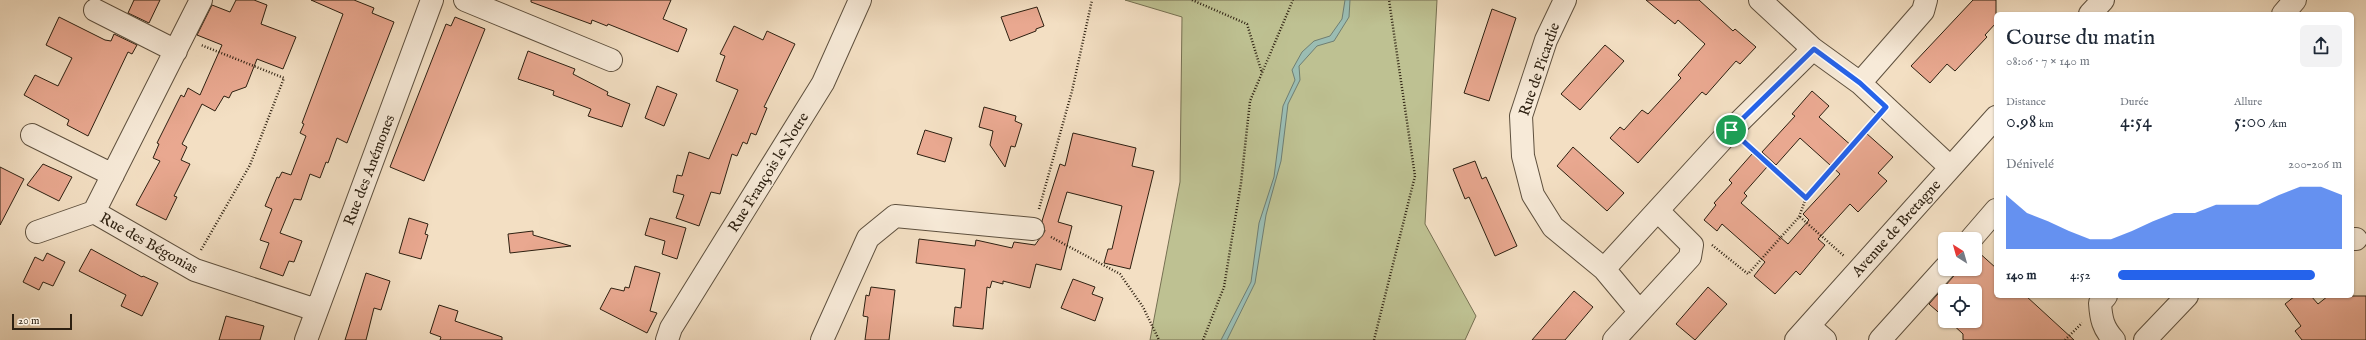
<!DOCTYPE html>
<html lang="fr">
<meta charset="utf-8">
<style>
body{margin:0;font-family:"IM FELL English",serif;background:#f2f2f3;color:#1f2937;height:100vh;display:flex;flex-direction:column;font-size:15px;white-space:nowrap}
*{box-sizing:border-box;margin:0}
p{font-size:13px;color:#747a83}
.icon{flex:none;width:22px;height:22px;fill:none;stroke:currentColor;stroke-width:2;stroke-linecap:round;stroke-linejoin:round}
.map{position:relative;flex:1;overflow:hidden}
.side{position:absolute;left:1994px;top:12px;width:360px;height:286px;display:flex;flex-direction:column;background:#fff;border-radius:6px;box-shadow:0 1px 3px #0004}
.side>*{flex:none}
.needle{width:26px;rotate:323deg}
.controls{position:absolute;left:1938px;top:232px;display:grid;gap:8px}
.controls a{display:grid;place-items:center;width:44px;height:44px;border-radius:6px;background:#fff;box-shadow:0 1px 3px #0004;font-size:20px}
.scale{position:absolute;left:12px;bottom:10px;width:60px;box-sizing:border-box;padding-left:4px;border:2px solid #2d2011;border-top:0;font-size:11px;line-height:14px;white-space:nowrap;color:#2d2011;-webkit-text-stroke:3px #f7ead8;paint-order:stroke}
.pin{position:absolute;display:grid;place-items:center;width:34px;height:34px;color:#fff;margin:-17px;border:2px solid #fff;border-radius:50%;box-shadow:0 1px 4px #0007}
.round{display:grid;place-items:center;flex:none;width:42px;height:42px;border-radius:6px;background:#f2f2f3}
.headline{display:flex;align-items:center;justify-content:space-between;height:68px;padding:0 12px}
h1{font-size:22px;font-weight:600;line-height:30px}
.metrics{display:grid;grid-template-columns:repeat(3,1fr);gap:6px;height:68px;padding:4px 12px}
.metrics div{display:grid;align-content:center}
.metrics b{font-size:20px;font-weight:600}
.metrics small{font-size:11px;font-weight:400}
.metrics p{font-size:11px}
.chart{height:112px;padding:8px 12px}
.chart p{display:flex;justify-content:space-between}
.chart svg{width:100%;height:72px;margin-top:4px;fill:#2563eb;opacity:.7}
ul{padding:0 12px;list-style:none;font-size:13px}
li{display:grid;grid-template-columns:64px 48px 1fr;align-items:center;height:30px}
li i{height:10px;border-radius:5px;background:#2563eb}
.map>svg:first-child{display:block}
</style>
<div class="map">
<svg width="2366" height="340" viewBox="0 0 2366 340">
<rect width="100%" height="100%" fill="#f3dfc3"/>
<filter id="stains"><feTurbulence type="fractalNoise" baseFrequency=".005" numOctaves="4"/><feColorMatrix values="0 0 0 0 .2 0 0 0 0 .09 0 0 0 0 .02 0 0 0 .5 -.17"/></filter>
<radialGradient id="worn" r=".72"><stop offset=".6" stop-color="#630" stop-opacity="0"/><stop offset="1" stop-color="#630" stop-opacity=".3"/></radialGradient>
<path fill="#bec192" stroke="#767052" d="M 1125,0 L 1437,0 L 1425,224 L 1476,316 L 1465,340 L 1150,340 L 1180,182 L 1182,17 Z"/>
<path fill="#9bbdb3" stroke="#6f7e72" d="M 1345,0 L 1350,0 L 1349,17 L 1334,41 L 1317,46 L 1299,66 L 1300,80 L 1288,104 L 1281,161 L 1266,215 L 1255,283 L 1227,340 L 1221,340 L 1251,282 L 1259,223 L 1274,177 L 1283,106 L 1295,80 L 1292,70 L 1302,52 L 1314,41 L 1330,36 L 1342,19 Z"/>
<path fill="#e9a890" stroke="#2d2011" d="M 134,0 L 160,0 L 149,23 L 128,13 Z
M 236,0 L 254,0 L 267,5 L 261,24 L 296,37 L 283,69 L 257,59 L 246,87 L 232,92 L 229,98 L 224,96 L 215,111 L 202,104 L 182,144 L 187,147 L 181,160 L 190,164 L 174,196 L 177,197 L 166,220 L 136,205 L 160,161 L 153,158 L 159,144 L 157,143 L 181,95 L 184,97 L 188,88 L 200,95 L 222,45 L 197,35 L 212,5 L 230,12 Z
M 311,0 L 354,0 L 374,8 L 372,13 L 394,22 L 347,143 L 337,138 L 328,163 L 326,162 L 320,178 L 310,174 L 301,200 L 294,199 L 280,233 L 302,241 L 294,262 L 289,261 L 283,276 L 260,268 L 269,243 L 260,240 L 272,209 L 265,206 L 277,177 L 279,178 L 282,172 L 291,175 L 306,136 L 300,133 L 304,124 L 302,123 L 343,14 Z
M 531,0 L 671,0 L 663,19 L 687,29 L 678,52 L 608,24 L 607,26 L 592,20 L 591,24 L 531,2 Z
M 1646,0 L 1699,0 L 1733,31 L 1735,29 L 1756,47 L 1740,64 L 1736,61 L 1706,95 L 1702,92 L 1638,163 L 1610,138 L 1620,127 L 1624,130 L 1642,110 L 1648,114 L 1681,78 L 1678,75 L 1705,44 L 1678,20 L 1675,24 Z
M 1973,0 L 1996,0 L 1996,23 L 1985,35 L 1987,37 L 1955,71 L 1947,64 L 1930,83 L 1911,66 Z
M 1037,7 L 1044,26 L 1036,29 L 1036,31 L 1010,41 L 1001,17 Z
M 1492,9 L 1516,18 L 1489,101 L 1464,93 Z
M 59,17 L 105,40 L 111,41 L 114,34 L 137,45 L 132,54 L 128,52 L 88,136 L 67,125 L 69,120 L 24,95 L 35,75 L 58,86 L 72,58 L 46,45 Z
M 455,17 L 485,29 L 424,181 L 390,167 L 446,24 L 451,26 Z
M 734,26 L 763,40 L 767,31 L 795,44 L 764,107 L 767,108 L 756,135 L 751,133 L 747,144 L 743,142 L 737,156 L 732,154 L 720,194 L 711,192 L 699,226 L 676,218 L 684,195 L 673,192 L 677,175 L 682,176 L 689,152 L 709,159 L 738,90 L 716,81 L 725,56 L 720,54 Z
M 1605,45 L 1624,61 L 1580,110 L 1561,94 Z
M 528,51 L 575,69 L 573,74 L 608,92 L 607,95 L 630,104 L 622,127 L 588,116 L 591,109 L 553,95 L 554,91 L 518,79 Z
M 657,86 L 677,94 L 664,126 L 645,118 Z
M 1812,91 L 1829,106 L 1819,117 L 1853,147 L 1866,133 L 1893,157 L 1878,173 L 1887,181 L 1858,212 L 1850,204 L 1818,239 L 1825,245 L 1800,275 L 1796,271 L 1775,294 L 1754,276 L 1765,262 L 1722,224 L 1717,231 L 1704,220 L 1716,205 L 1714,203 L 1732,183 L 1729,180 L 1752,154 L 1767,167 L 1744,193 L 1747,196 L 1741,203 L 1788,244 L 1809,220 L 1803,214 L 1840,174 L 1800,138 L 1776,165 L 1762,152 L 1795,116 L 1792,114 Z
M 984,107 L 1016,116 L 1015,121 L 1022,124 L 1015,147 L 1011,146 L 1005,167 L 990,145 L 993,131 L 979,127 Z
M 925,130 L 952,138 L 945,162 L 917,154 Z
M 1073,133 L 1136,148 L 1132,166 L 1154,171 L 1130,269 L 1104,263 L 1108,249 L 1112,249 L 1122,206 L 1067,192 L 1058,222 L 1072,226 L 1061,270 L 1036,264 L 1030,288 L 1003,281 L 1003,284 L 992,281 L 990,288 L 987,287 L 983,329 L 953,326 L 955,307 L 961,308 L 965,269 L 916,263 L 919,239 L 975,246 L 976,240 L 1012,248 L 1014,242 L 1035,245 L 1045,231 L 1042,221 L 1060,164 L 1065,166 Z
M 1573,147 L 1624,193 L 1607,211 L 1557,166 Z
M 1475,161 L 1482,179 L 1486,177 L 1517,246 L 1495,256 L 1469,197 L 1465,199 L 1453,169 Z
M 43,164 L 72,177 L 59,201 L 27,185 Z
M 0,167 L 24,179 L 0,225 Z
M 409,218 L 428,224 L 425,234 L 428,235 L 421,259 L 399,253 Z
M 650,218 L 686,228 L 677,259 L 662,254 L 665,241 L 645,235 Z
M 533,231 L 533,235 L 571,246 L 510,253 L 508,234 Z
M 91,249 L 142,277 L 143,276 L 158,283 L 142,316 L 121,306 L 126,295 L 79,271 Z
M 1976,250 L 1996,268 L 1996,296 L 2026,296 L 2074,340 L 1963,340 L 1963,334 L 1949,321 L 1975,321 L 1975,291 L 1945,291 L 1945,318 L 1929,304 L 1960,269 L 1975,269 Z
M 47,253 L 65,262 L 53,286 L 43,282 L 39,290 L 23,282 L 35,257 L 43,261 Z
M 635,266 L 660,273 L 650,311 L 657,313 L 647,333 L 600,309 L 611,288 L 624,291 L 625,287 L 629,288 Z
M 366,273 L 390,281 L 381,310 L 374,308 L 366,340 L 345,340 Z
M 1073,279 L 1095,287 L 1092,294 L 1103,298 L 1095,321 L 1061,308 Z
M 871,287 L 895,290 L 889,340 L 865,340 L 868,317 L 863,316 L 866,295 L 869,296 Z
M 1708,287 L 1727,304 L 1695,340 L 1676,324 Z
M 1574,291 L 1593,307 L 1565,340 L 1532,340 Z
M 2295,296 L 2311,296 L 2318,304 L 2328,296 L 2366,296 L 2366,340 L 2302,340 L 2295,331 L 2301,326 L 2285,304 Z
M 439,305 L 458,311 L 455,321 L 502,337 L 502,340 L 440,340 L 441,337 L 430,333 Z
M 226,316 L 264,326 L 260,340 L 219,340 Z"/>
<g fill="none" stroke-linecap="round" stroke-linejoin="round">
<defs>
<path id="minor" d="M 201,0 L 94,212 L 195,270 L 316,310
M 465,0 L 611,60
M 1565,0 L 1546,40 L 1521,116 L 1523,156 L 1533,195 L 1553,227 L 1604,269 L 1639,311
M 1760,0 L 1813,49 L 1860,83 L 1950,167
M 95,10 L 176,51
M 2090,14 L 2103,0
M 2283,14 L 2295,0
M 1860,83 L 1923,11 L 1926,0
M 32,135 L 113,175
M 37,232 L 94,212
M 1971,239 L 1996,210
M 2352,239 L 2356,239
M 1604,269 L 1731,130 L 1813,49
M 2106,296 L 2100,303 C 2101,319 2103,328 2114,340
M 1809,326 L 1825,340
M 306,340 L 432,0
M 667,340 L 671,328 L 823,83 L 860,0
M 822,340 L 868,238 L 895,216 L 1033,229
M 1614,340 L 1690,257 L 1692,245 L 1658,211
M 1796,340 L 1996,117
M 1880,340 L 1945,268
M 2145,340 L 2187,296"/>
</defs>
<use href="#minor" stroke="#5e503e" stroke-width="24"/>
<path stroke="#2d2011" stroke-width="2.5" stroke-dasharray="1 2" stroke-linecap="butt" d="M 1192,0 L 1247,24 L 1262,73
M 1747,144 L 1806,198 L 1873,123
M 1039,209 L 1072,91 L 1092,0
M 1800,217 L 1844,256
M 1051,237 L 1120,274 L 1143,307 L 1159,340
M 1712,245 L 1748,274 L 1799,217 L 1806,198
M 201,250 L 250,165 L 284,78 L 201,45
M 1203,340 L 1224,287 L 1241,183 L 1250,101 L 1293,0
M 1374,340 L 1415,176 L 1389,0
M 2065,340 L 2082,323"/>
<use href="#minor" stroke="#f7ead8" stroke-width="22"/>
</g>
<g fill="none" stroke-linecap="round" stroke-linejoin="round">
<defs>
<path id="route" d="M 1814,49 L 1860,83 L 1886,107 L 1806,198 L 1731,130 Z"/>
</defs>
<use href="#route" stroke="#fff" stroke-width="8"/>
<use href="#route" stroke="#2563eb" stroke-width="5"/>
</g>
<g text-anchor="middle" stroke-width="3.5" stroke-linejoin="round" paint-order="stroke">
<g font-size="15" fill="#2d2011" stroke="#f7ead8">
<text transform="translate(1539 69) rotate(-71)" y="5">Rue de Picardie</text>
<text transform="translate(369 170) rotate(-69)" y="5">Rue des Anémones</text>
<text transform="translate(768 172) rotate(-58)" y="5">Rue François le Notre</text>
<text transform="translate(1896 228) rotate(-48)" y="5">Avenue de Bretagne</text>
<text transform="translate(149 243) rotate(29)" y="5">Rue des Bégonias</text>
</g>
</g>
<rect width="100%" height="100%" filter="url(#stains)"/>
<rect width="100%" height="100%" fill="url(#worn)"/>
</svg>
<div class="controls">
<a><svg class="needle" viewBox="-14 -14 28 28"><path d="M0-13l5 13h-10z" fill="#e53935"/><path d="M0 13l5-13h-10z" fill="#747a83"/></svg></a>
<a><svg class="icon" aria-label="locate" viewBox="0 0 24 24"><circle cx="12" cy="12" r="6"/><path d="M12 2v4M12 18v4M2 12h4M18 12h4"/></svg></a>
</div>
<div class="scale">20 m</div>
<div class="pin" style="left:1731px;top:130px;background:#1e9e55"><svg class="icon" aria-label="arrive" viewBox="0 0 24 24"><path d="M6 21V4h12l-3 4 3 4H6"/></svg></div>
<section class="side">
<div class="headline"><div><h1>Course du matin</h1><p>08:06 · 7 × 140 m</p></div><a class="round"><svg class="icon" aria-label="share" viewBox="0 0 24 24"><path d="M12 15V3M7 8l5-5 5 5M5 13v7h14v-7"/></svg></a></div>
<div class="metrics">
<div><p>Distance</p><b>0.98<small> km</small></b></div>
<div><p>Durée</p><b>4:54</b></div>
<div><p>Allure</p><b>5:00<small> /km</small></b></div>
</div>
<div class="chart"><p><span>Dénivelé</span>200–206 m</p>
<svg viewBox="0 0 160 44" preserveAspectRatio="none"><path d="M0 44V11L10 22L20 27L30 33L40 38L50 38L60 33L70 27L80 22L90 22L100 17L110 17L120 17L130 11L140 6L150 6L160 11V44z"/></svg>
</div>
<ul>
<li><b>140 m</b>4:52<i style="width:88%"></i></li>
</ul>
</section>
</div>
